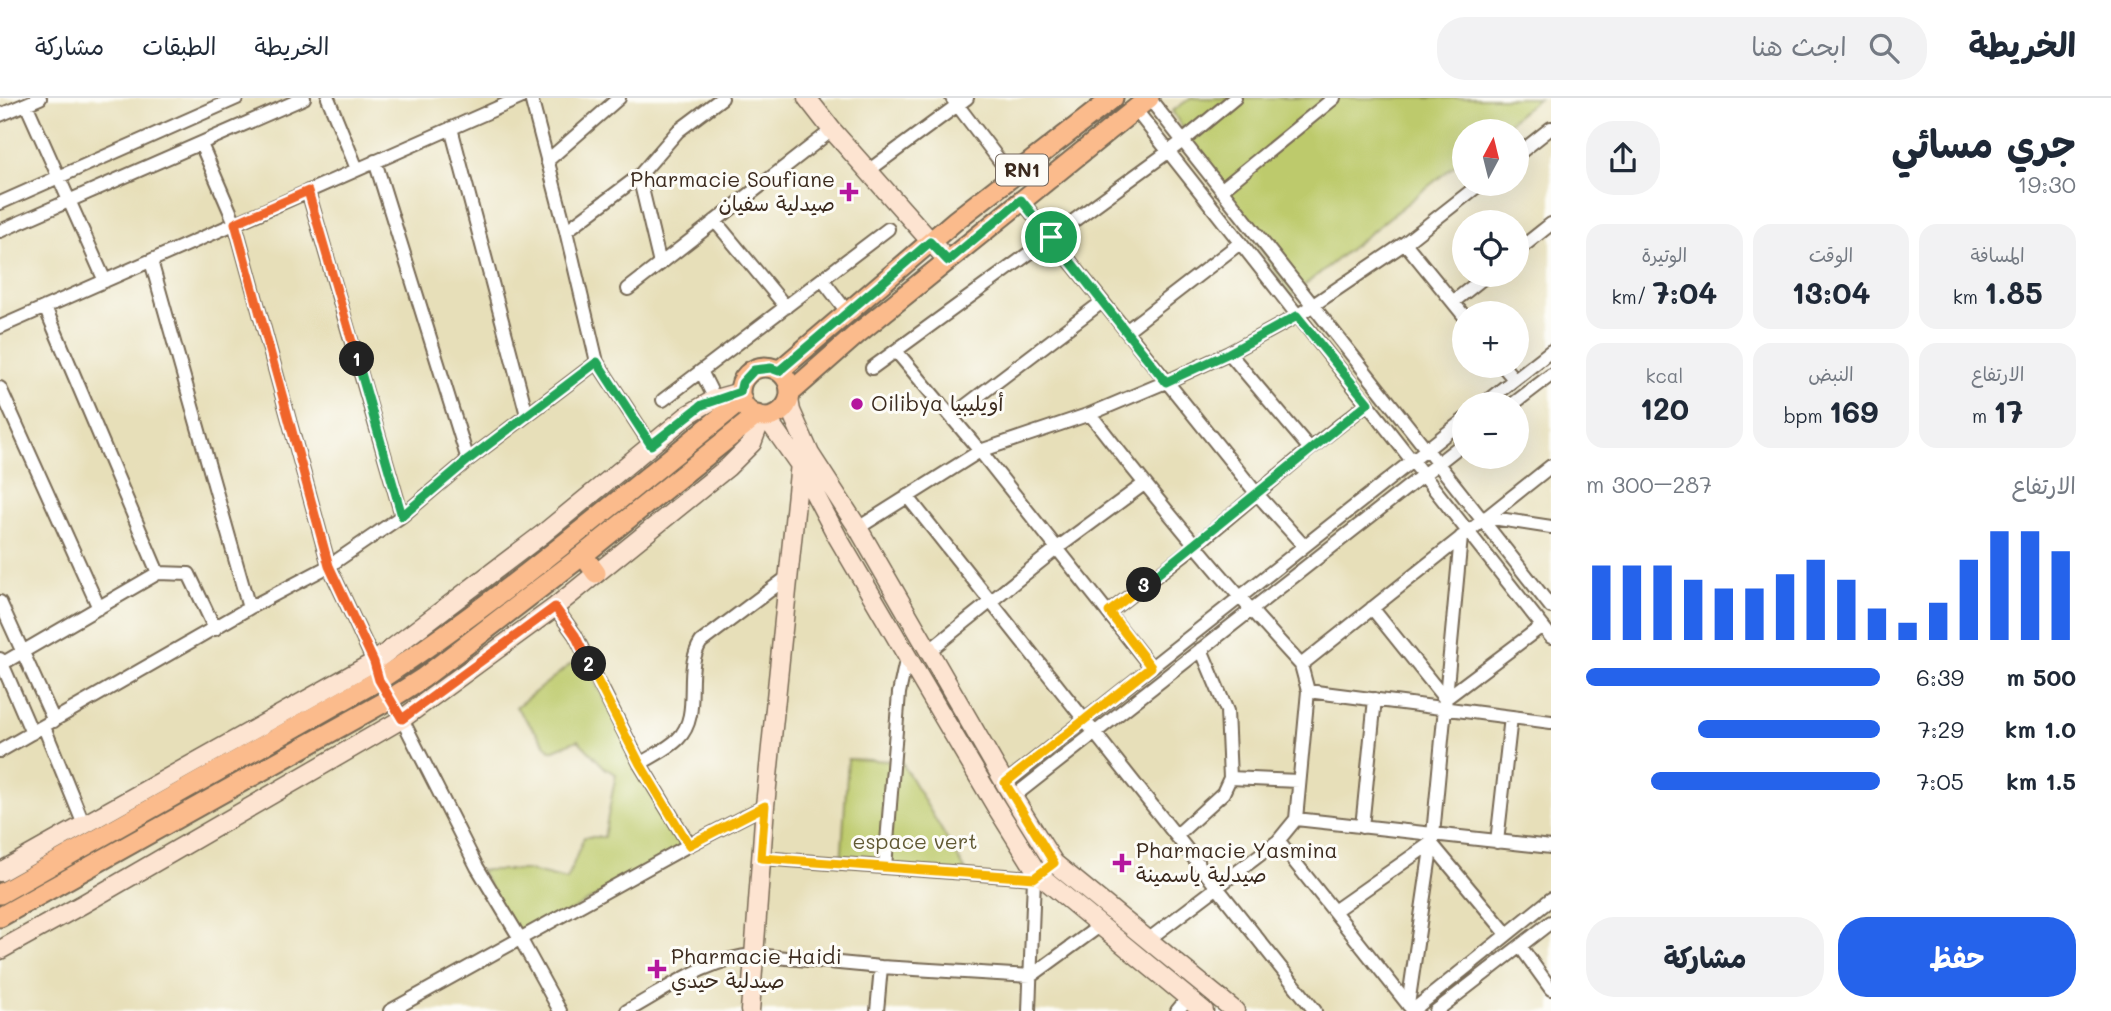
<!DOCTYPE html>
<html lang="ar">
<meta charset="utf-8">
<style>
body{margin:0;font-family:Mali,"Playpen Sans Arabic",sans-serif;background:#f2f2f3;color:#1f2937;direction:rtl;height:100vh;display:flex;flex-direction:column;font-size:26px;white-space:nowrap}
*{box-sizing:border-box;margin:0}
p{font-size:23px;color:#747a83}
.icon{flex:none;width:38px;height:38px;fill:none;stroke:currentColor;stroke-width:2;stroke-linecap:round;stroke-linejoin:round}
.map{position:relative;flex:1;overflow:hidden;direction:ltr}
.panel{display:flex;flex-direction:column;background:#fff;width:560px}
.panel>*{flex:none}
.needle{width:46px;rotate:7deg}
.controls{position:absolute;left:1452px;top:21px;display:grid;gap:14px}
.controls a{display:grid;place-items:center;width:77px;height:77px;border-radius:50%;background:#fff;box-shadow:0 7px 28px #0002;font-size:35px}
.pin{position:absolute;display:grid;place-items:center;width:60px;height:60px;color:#fff;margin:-30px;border:4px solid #fff;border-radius:50%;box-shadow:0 2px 7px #0007}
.km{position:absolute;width:35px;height:35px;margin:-18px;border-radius:50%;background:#222;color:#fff;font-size:19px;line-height:35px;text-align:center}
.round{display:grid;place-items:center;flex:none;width:74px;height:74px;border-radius:28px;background:#f2f2f3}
.head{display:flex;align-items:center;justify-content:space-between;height:119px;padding:0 35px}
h1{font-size:38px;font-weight:700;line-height:52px}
.figures{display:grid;grid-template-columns:repeat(3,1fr);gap:10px;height:119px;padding:7px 35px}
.figures div{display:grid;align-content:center;border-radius:18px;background:#f2f2f3;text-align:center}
.figures b{font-size:30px;font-weight:700}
.figures small{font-size:19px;font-weight:400}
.figures p{font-size:19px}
.chart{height:196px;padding:14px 35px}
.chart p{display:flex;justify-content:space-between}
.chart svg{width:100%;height:126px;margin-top:7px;stroke:#2563eb;stroke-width:6}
.button{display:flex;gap:14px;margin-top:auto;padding:14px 35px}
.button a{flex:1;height:80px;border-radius:28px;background:#2563eb;color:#fff;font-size:28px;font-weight:700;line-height:80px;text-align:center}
.button a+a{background:#f2f2f3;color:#1f2937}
ul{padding:0 35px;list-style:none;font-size:23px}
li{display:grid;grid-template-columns:112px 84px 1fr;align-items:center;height:52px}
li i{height:18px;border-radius:9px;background:#2563eb}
header{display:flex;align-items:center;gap:42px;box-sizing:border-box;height:98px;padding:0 35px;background:#fff;border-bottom:2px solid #e0e1e3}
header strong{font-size:33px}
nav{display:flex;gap:38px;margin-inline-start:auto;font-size:24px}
.search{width:490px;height:63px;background:#f2f2f3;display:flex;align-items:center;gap:18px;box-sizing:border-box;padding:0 24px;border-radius:28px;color:#747a83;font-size:26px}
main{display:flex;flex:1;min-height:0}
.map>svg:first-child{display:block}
</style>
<header>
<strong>الخريطة</strong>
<div class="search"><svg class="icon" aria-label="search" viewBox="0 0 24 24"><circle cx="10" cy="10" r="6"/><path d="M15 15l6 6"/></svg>ابحث هنا</div>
<nav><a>الخريطة</a><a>الطبقات</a><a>مشاركة</a></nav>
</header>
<main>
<section class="panel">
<div class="head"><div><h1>جري مسائي</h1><p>19:30</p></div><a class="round"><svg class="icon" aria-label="share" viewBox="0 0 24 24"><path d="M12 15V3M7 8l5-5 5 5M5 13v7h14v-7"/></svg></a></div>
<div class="figures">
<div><p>المسافة</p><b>1.85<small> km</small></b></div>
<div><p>الوقت</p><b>13:04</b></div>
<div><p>الوتيرة</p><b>7:04<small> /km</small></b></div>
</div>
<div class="figures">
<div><p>الارتفاع</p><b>17<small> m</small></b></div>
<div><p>النبض</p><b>169<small> bpm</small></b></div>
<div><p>kcal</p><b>120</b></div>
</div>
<div class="chart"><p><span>الارتفاع</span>287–300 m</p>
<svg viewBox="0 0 160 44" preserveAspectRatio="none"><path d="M5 44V18M15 44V18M25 44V18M35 44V23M45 44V26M55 44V26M65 44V21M75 44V16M85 44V23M95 44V33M105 44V38M115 44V31M125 44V16M135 44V6M145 44V6M155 44V13"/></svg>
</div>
<ul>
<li><b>500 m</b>6:39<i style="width:100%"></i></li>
<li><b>1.0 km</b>7:29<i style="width:62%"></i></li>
<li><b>1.5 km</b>7:05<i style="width:78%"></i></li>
</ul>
<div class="button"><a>حفظ</a><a>مشاركة</a></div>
</section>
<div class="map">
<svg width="1551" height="913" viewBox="0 0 1551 913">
<rect width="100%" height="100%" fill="#fdfcf7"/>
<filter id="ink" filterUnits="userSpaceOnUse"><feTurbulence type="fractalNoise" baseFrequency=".0143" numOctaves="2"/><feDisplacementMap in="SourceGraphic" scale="14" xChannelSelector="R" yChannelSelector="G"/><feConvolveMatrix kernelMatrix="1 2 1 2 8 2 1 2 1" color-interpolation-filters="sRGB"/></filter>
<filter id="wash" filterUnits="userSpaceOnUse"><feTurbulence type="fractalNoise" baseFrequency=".00686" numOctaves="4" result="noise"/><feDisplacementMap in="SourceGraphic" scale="28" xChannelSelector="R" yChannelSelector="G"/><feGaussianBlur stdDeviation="1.57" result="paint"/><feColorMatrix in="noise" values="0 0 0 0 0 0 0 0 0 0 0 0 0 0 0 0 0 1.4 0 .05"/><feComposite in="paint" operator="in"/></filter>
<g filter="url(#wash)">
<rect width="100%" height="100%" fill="#e7dfb9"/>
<path fill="#bdca6c" stroke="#7c7a45" stroke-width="2" d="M 1191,0 L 1539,0 L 1498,33 L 1465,33 L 1465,59 L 1291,198 L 1172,13 Z
M 581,558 L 685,749 L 520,841 L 480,772 L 526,772 L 567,782 L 584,739 L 604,739 L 616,676 L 605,670 L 578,642 L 551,653 L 516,609 Z
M 895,653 L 967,775 L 841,766 L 848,661 L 893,663 Z"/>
</g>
<g filter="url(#ink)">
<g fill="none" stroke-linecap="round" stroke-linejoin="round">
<defs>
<path id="street" d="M 328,0 L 357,71
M 531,0 L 566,133 L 597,264 L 651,347
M 952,0 L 1012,79
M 1149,0 C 1282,170 1418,339 1551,509
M 26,6 L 105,183
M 1135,11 L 1551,539
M 0,17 L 40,0
M 451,30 L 527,317
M 201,46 L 235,125 L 329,468 L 374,564 L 379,582 L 402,621 L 477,769 L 521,842 L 560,913
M 1517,57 L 1551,30
M 375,63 L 468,362
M 547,63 L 619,0
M 868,73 L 967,0
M 639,78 L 660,166
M 1221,92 L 1334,0
M 308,93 L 402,418
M 1021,102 L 1257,396 L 1304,448
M 0,105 L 237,0
M 715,123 L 786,209
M 0,133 L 304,0
M 566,133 L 639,78 L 678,33 L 722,0
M 1405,145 L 1465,219
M 1517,153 L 1551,126
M 151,163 L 249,510
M 822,181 L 848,215
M 628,191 L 832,32
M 1453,204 L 1487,177
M 45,209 L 158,475
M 0,229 L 520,0
M 1126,233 L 1240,145
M 896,253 L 980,353 L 1151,569
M 1503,268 L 1514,281
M 872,270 L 1183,43 L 1235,0
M 701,273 L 715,301
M 0,290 L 99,510
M 663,302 L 888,131
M 1483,306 L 1551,253
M 1513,306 L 1551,277
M 1090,316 C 1157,403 1227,487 1301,567 L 1551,368
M 952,318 L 1102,204
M 1310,351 L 1368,305
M 907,398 L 1315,913
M 1486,419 L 1551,429
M 858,430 L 980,353 L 1090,316 L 1166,284 L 1229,255 L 1297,218 L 1405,145 L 1480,86
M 0,504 L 54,623
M 555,509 L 575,537 L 640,666 L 689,747
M 1372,510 L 1445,601 L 1542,528
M 1109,514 L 1196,447 L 1310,351 L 1229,255
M 929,553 L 1056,451 L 1144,386
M 0,561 L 32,635
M 0,567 L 158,475 L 189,476 L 215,531
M 1301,567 L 1308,593 L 1296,721 L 1278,743 L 1410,909
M 1308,593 L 1551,624
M 44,629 L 84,727
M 0,653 L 249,510 L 329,468 L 402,418 L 468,362 L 597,264
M 640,666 C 652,658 668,651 678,641 C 703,616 682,572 701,544 L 789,478
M 1230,680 L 1299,683
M 1005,685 L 1465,321
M 1013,699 L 1465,344
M 1296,721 L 1551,749
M 1362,729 L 1375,601
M 1177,737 L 1223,695 L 1230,680 L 1227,613 L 1201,551
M 1497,744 L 1511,619
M 761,760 L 1034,780 L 1044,772
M 885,769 L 899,595 L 907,558
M 1334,813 L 1431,745 L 1507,836
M 1149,841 L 1278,743
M 1520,848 L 1551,891
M 1408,907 L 1433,737 L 1461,439
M 390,913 L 689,747 L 765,708
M 627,913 C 667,891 708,860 755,857 L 881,869 L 1031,878 L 1101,827
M 877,913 L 881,869
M 1029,913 L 1034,780
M 1177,913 L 1188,900
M 1412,913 L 1551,801
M 1436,913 L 1551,824"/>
<path id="secondary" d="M 807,0 L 832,32 L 948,163
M 789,301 L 791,313 L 810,356 L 858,430 L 1013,699 L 1054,765 L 1235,913
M 766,319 L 799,366 L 838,440 L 907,558 L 995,707 L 1038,776 L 1204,913
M 0,774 L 374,564 L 544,435 L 689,316 L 715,301 L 740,294
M 0,852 L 83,806 L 402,621 L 555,509 L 728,369 L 752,345 L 762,318
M 750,913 L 765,708 L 800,365"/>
<path id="primary" d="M740 294a25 25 0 1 1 50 0a25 25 0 1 1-50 0Z
M 779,273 L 956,122 L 1113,0
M 790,295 L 857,236 L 1149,0
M 583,457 L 596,475
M 0,796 L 379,582 C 505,499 624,397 742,302
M 0,819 L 390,601 L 423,580 L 583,457 L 757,317"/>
</defs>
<use href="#street" stroke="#776954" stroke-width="16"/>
<use href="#secondary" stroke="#776954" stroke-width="21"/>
<use href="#primary" stroke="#776954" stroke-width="23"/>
<use href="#street" stroke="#fff" stroke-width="12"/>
<use href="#secondary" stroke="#fde4d1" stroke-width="18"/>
<use href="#primary" stroke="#fbbb8c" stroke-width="19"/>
</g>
</g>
<g fill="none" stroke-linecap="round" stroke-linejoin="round" filter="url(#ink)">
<defs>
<path id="split-1" d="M 357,261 L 402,418 L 468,362 L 597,264 L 651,347 L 702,307 L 740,294 L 742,285 L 754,272 L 771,270 L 779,273 L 930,144 L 948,163 L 1021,102 L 1051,139"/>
<path id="split-2" d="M 357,261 L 308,93 L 235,125 L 329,468 L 374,564 L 379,582 L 402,621 L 555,509 L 575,537 L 589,566"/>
<path id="split-3" d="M 589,566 L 640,666 L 689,747 L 765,708 L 761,760 L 1034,780 L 1054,765 L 1005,685 L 1151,569 L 1109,514 L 1144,487"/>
<path id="split-4" d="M 1051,139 L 1166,284 L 1229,255 L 1297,218 L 1368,305 L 1144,487"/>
</defs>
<use href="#split-1" stroke="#fff" stroke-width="14"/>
<use href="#split-2" stroke="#fff" stroke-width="14"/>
<use href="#split-3" stroke="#fff" stroke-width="14"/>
<use href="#split-4" stroke="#fff" stroke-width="14"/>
<use href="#split-1" stroke="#22a559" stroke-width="9"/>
<use href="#split-2" stroke="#f0652b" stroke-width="9"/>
<use href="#split-3" stroke="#f5b400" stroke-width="9"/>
<use href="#split-4" stroke="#22a559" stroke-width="9"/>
</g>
<g fill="#b5179e" stroke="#fdfcf7" stroke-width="2.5">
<path d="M845.5 83.5h7v7h7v7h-7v7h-7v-7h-7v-7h7z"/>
<circle cx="857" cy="306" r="7"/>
<path d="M1118.5 754.5h7v7h7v7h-7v7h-7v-7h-7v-7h7z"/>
<path d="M653.5 860.5h7v7h7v7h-7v7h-7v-7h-7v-7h7z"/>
</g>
<g text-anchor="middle" stroke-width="6" stroke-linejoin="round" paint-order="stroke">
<rect fill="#fdfcf7" stroke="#75695f" stroke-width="2" x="996" y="56.5" width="52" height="31" rx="5"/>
<g font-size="19" font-weight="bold" fill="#3b2a1e">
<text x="1022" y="79">RN1</text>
</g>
<g font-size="21" fill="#3b2a1e" stroke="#fdfcf7" text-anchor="start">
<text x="835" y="89" text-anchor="end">Pharmacie Soufiane<tspan x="835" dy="24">صيدلية سفيان</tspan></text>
<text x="871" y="313">Oilibya أويليبيا</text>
<text x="1136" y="760">Pharmacie Yasmina<tspan x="1136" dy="24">صيدلية ياسمينة</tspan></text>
<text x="671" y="866">Pharmacie Haidi<tspan x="671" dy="24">صيدلية حيدي</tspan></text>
</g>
<g font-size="21" fill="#625a35" stroke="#fdfcf7">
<text x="915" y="751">espace vert</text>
</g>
</g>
</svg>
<div class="controls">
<a><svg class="needle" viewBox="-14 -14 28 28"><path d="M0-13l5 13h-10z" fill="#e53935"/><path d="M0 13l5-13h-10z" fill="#747a83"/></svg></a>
<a><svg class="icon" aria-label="locate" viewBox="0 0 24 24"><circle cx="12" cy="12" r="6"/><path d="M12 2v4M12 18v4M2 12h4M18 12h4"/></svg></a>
<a>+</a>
<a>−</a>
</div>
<div class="pin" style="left:1051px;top:139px;background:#1e9e55"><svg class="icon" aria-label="arrive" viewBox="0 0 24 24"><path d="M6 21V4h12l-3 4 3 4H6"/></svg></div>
<b class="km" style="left:357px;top:261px">1</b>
<b class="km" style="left:589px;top:566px">2</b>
<b class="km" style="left:1144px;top:487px">3</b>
</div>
</main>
